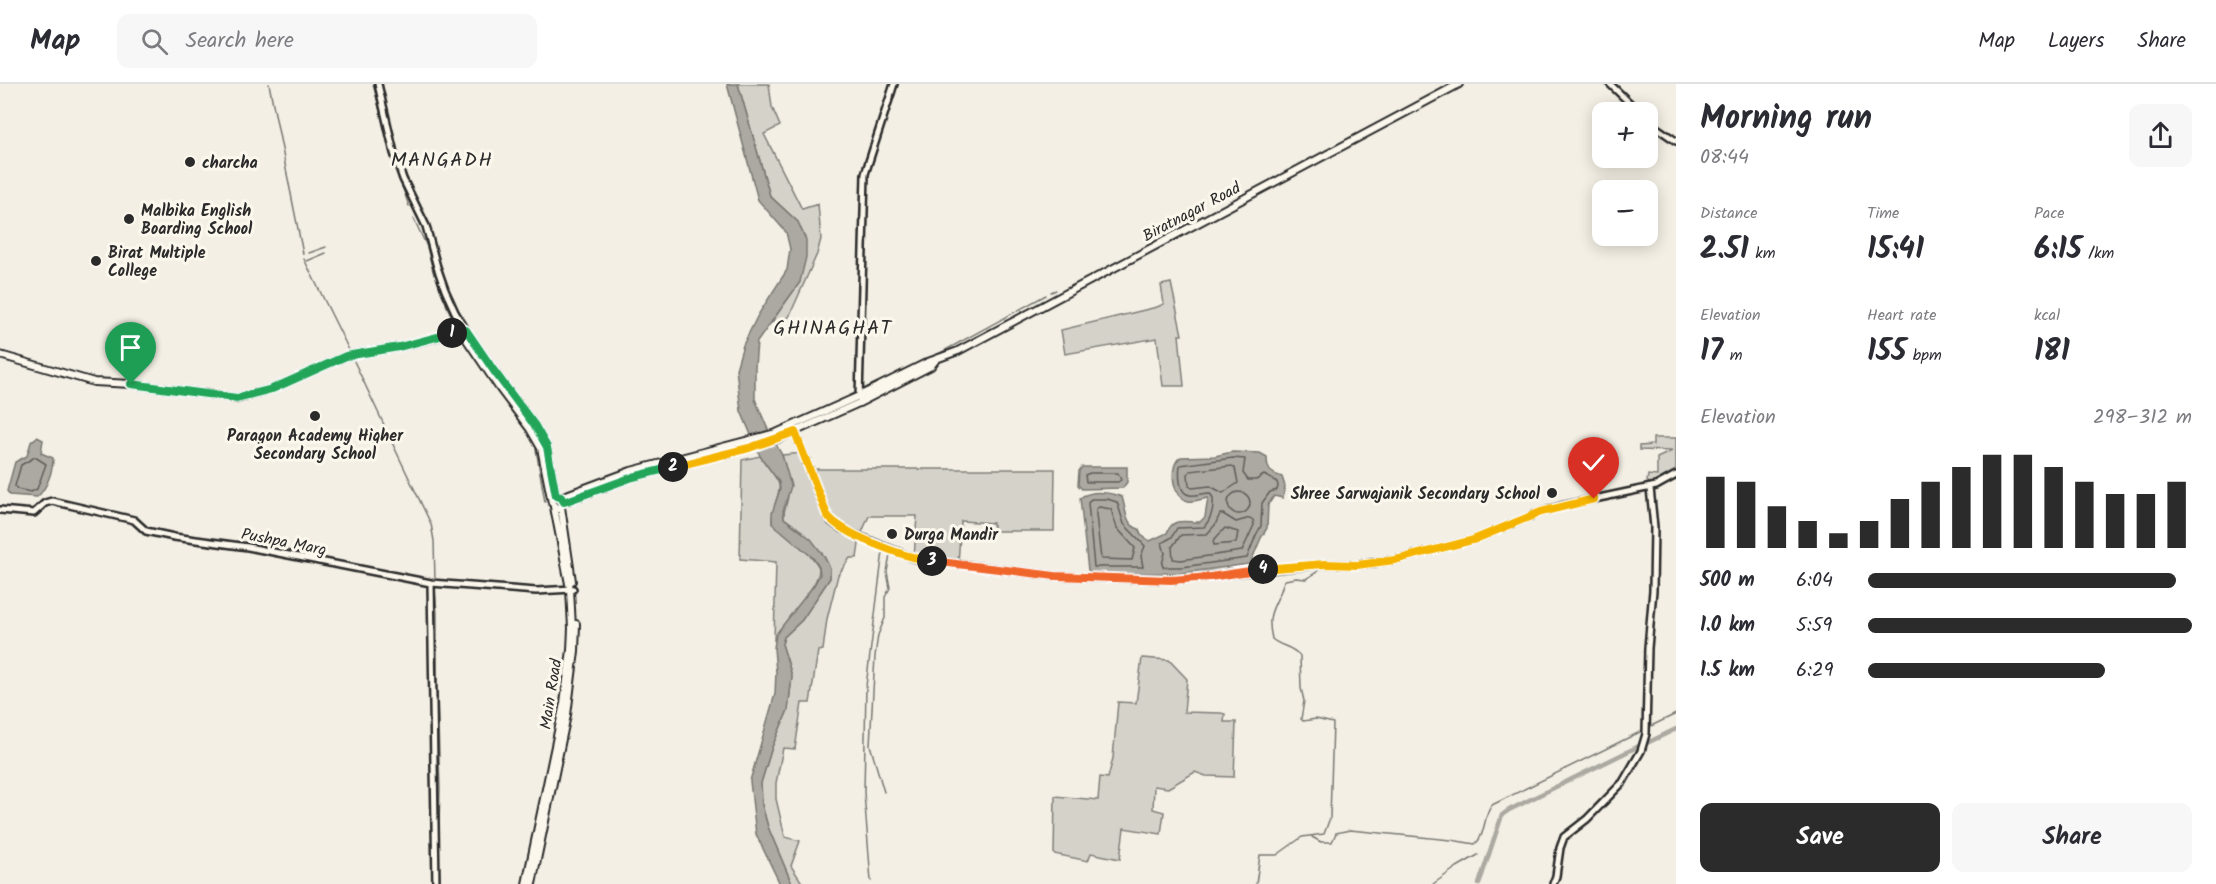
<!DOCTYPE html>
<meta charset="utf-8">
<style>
body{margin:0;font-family:Kalam,sans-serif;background:#f7f7f7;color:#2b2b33;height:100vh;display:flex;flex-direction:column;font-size:22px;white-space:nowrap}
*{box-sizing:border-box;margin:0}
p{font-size:20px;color:#7c7c81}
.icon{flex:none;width:33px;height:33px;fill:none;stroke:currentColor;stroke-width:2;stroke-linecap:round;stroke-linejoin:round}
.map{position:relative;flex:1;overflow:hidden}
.sheet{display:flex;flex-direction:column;background:#fff;width:540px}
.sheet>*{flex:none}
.controls{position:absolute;left:1592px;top:18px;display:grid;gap:12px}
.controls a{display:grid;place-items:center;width:66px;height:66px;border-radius:12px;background:#fff;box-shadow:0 3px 15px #0003;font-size:30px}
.pin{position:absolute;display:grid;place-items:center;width:51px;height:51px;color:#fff;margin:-62px -26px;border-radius:50% 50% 50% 0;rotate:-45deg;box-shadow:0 0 6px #0007}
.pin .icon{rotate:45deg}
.km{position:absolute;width:30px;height:30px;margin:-15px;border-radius:50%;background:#222;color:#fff;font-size:16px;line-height:30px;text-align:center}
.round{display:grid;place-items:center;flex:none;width:63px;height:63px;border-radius:12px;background:#f7f7f7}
.head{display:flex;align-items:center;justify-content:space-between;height:102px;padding:0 24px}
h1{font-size:33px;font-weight:700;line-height:45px}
.stats{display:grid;grid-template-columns:repeat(3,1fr);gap:9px;height:102px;padding:6px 24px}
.stats div{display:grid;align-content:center}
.stats b{font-size:30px;font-weight:700}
.stats small{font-size:16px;font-weight:400}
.stats p{font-size:16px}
.chart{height:168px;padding:12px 24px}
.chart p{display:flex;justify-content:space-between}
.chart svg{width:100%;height:108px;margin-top:6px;stroke:#2b2b2b;stroke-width:6}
.primary-button{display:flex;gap:12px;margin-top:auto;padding:12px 24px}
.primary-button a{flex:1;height:69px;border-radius:12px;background:#2b2b2b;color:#fff;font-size:24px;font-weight:700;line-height:69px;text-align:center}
.primary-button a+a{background:#f7f7f7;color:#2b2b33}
ul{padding:0 24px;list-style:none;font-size:20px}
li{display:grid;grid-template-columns:96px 72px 1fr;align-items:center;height:45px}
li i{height:15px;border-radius:8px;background:#2b2b2b}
header{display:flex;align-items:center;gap:36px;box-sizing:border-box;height:84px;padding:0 30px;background:#fff;border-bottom:2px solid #e1e1e2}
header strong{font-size:28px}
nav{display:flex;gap:33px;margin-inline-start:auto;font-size:21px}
.search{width:420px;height:54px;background:#f7f7f7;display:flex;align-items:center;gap:15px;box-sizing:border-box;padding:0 21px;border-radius:12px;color:#7c7c81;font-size:22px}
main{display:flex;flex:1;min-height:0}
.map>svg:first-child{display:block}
</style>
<header>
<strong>Map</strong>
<div class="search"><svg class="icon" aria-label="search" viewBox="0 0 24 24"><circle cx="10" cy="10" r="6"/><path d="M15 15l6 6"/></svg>Search here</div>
<nav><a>Map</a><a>Layers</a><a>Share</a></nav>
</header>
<main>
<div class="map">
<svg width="1676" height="800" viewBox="0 0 1676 800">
<rect width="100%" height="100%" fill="#f3efe4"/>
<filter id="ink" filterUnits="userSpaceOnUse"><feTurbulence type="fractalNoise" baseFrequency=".0167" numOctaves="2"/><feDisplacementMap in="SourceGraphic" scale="12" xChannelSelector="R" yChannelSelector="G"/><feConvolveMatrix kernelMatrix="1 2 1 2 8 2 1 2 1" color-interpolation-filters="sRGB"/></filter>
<g filter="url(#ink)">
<path fill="#d5d2c9" stroke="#807e7a" stroke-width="1.5" d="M 738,0 L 769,0 L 772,23 L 780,42 L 764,50 L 802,125 L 818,120 L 821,155 L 817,170 L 789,233 L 771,239 L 800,198 L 798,138 L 770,112 Z
M 1171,199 L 1182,251 L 1179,251 L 1184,302 L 1163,302 L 1157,254 L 1065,270 L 1061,246 L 1157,223 L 1164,220 L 1161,201 Z
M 1653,354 L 1676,354 L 1676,391 L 1652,402 L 1647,397 L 1648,391 L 1657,392 L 1657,374 L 1672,367 L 1639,366 L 1639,362 L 1653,361 Z
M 803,369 L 810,385 L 1055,385 L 1054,447 L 993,447 L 993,439 L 961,437 L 958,480 L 914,474 L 917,432 L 869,432 L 860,453 L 857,474 L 850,474 L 838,491 L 827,535 L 823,566 L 818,567 L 810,619 L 802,619 L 795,665 L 783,664 L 776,699 L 776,715 L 785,753 L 800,757 L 791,782 L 803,800 L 792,800 L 768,743 L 762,721 L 761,699 L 772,663 L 788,626 L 792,592 L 782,560 L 784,553 L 802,536 L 830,494 L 830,484 L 802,447 L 784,434 C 783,425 788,419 788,410 C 789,396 786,384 782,371 Z
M 760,372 C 764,379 778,394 779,401 C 781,409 771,425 772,439 C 785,450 810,467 818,481 C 826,498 780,538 774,557 L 776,478 L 740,475 L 742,376 Z
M 1142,574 L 1169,576 L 1187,595 L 1184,628 L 1221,629 L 1225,630 L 1224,638 L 1236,638 L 1234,693 L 1206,692 L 1195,688 L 1168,704 L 1154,702 L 1153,725 L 1164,728 L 1161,750 L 1124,744 L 1120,775 L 1091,769 L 1088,777 L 1054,770 L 1055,712 L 1098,716 L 1100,693 L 1108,694 L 1113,674 L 1118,618 L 1136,619 Z"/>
<path fill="#aca9a2" stroke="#787772" stroke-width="1.5" d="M 727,0 L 738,0 L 770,112 L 798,138 L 806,156 L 806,173 L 800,198 L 757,258 L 755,283 L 755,315 L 769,348 L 782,371 L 791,402 L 783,427 L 784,434 L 811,455 L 824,472 L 830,484 L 830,494 L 802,536 L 784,553 L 782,560 L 792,592 L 788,626 L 772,663 L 761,699 L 762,721 L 768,743 L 792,800 L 780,800 L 756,750 L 750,697 L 775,610 L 776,588 L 774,564 L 776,550 L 814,501 L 820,490 L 819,483 L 813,474 L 772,439 L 772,429 L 780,405 L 779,398 L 760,372 L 741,327 L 736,285 L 743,261 L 758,231 L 787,186 L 790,165 L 786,148 L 758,116 Z
M 37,353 L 43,356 L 41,369 L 53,374 C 53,386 47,405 37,413 L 10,411 L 7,407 L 15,378 L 27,372 L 31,358 Z
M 1232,368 L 1260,369 L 1267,373 C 1267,386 1270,389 1282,393 L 1285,402 L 1283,414 L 1274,412 L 1268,421 L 1267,444 L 1261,454 L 1250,480 L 1182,489 L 1093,490 L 1088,486 L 1080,414 C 1091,406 1110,408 1122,413 C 1126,425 1125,441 1139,445 L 1141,451 L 1150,457 L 1167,449 C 1173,432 1187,439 1200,438 L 1205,433 L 1208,414 C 1202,415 1194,418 1188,417 C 1172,415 1168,380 1181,373 L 1215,372 Z
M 1082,383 L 1127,383 L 1127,398 L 1123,404 L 1082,405 L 1078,401 L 1079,387 Z"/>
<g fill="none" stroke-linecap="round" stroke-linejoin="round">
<path stroke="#5f5d5b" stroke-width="1.5" d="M 35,373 L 46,380 L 37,405 L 31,408 L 17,405 L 15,402 L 21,381 Z
M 1233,374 L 1245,375 L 1243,389 L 1248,396 L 1256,396 L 1264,391 L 1277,398 L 1278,402 L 1277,406 L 1270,408 L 1262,419 L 1261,442 L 1256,451 L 1247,474 L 1182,483 L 1163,483 L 1162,480 L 1165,469 L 1162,459 L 1172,453 L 1177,444 L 1204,443 C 1211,435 1214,425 1213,414 L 1210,409 C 1203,409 1196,412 1190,411 C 1178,410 1179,389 1180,381 Z
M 1232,382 L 1235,384 L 1238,399 L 1223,409 L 1210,402 L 1192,404 L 1189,402 L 1188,390 L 1190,387 Z
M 1090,389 L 1118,389 L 1121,396 L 1118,398 L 1086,398 L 1085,391 Z
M1228 419a11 11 0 1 1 22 0a11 11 0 1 1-22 0Z
M 1091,415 L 1107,415 L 1117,418 L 1124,440 L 1145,462 L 1141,472 L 1143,483 L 1094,483 L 1088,419 Z
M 1099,423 L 1111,425 L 1117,444 L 1135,464 L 1132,476 L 1101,475 L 1096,431 L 1096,425 Z
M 1220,430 L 1223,430 L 1236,438 L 1250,434 L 1253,436 L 1254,441 L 1242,467 L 1181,476 L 1173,475 L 1172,463 L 1181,451 L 1207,450 L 1215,441 Z
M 1225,444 L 1238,448 L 1236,459 L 1214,461 L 1213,457 Z"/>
<path stroke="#787772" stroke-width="1.5" d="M 269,0 L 303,170
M 373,0 L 389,62
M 391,71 L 409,122
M 414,135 L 427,163 L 434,191
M 309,169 L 326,163
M 304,175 L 350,268
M 307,177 L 326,169
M 1051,208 L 1056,206
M 446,220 L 457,245
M 931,274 L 1046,211
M 353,275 L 385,343
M 387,348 L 431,440 L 434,457 L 435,497
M 535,359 L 545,418
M 1500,442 L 1542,424 L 1613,409
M 1463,456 L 1485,448
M 1393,474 L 1402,471
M 944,475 L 1007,483
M 1325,477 L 1342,477
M 1346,477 L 1352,478
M 959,483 L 1018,492 L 1055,496
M 1045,488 L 1056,489
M 435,504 L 437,529 L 437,600
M 437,606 L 440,705 L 438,774
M 1651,642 L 1676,630
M 884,708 L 870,661 L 875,572 L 878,551 L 885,534 L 885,513 L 890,504 L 887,488 L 890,470 L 915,479 L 956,483
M 1312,753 L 1321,758 L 1332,758 L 1336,749 L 1350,746 L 1451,756 L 1475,760 C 1486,751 1483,732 1492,721 L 1642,647
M 871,797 L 864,709 L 866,602 L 883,467
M 1256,800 L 1260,771 L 1277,771 L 1302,753 L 1324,750 L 1330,734 L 1333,639 L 1316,635 L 1303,637 L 1301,635 L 1304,617 L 1301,604 L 1300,572 C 1291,561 1281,563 1272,555 C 1267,533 1271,528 1280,509 C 1282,505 1282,500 1285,496 L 1296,494 L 1306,495 L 1317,488 L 1319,484
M 1433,800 L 1457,783 L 1478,771"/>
<path stroke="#aca9a2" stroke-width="4.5" d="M 1647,659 L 1676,645
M 1479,800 L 1502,731 L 1509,726 L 1639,662"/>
<defs>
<path id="minor" d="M 378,0 L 394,69 L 403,95 L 426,142 L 437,183 L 445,206 L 455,228 L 466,246
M 1610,0 L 1639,28
M 1647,37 L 1676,57
M 859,314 L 865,90 L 894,0
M 795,348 L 827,431 L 832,438 L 842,445 L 888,464 L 914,474 L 928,476 L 1055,492 L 1171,496 L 1324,480 L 1357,481 L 1395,476 L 1473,456 L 1541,428 L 1561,422 L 1656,402 L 1676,391
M 0,426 L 34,429 L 45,419 L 52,417 L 134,436 L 146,447 L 174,453 L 248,463 L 431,499 L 536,507 L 573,505
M 431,499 L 436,800
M 1553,800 L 1556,792 L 1560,764 L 1564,753 L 1587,735 L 1623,698 L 1641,667 L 1646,650 L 1648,564 L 1653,506 L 1654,443 L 1650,404"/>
<path id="major" d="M 461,247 L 500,305 L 530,345 L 541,364 L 552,419 L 558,424
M 0,271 L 94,298 L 131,300 L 237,314 L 272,305 L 346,272 L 399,263 L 466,246 L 494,287 L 535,342 L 547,363 L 556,412
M 561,413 L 631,387 L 776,349 L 859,312 L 928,278 L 958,267 L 1459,0
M 564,418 L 633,393 L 778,355 L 859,319 L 931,282 L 935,277
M 561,423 L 572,497
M 526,800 L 564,619 L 571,566 L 572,544 L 570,505 L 554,423
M 532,800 L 567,631 L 575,567 L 576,540"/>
</defs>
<use href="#minor" stroke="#2b2b2b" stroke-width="10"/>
<use href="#major" stroke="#2b2b2b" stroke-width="10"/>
<use href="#minor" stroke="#fbf7ec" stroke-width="5"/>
<use href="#major" stroke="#fbf7ec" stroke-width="6"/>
</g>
</g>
<g fill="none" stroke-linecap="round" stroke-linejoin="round" filter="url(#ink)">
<defs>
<path id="split-1" d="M 131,300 L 237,314 L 272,305 L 346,272 L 399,263 L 452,249"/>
<path id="split-2" d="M 452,249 L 466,246 L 494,287 L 535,342 L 547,363 L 556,412 L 561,413 L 564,418 L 633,393 L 673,383"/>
<path id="split-3" d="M 673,383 L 749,364 L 795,348 L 827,431 C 842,451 907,474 932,477"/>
<path id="split-4" d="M 932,477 L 1055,492 L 1171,496 L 1210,493 L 1263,485"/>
<path id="split-5" d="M 1263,485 L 1324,480 L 1357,481 L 1395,476 L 1473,456 L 1541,428 L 1594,415"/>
</defs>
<use href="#split-1" stroke="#fff" stroke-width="12"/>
<use href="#split-2" stroke="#fff" stroke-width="12"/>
<use href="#split-3" stroke="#fff" stroke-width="12"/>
<use href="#split-4" stroke="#fff" stroke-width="12"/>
<use href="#split-5" stroke="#fff" stroke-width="12"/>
<use href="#split-1" stroke="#22a559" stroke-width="8"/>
<use href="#split-2" stroke="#22a559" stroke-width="8"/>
<use href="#split-3" stroke="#f5b400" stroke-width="8"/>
<use href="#split-4" stroke="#f0652b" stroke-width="8"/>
<use href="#split-5" stroke="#f5b400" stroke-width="8"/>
</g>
<g fill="#2b2b2b" stroke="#fbf7ec" stroke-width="2">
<circle cx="190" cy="78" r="6"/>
<circle cx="129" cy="135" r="6"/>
<circle cx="96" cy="177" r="6"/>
<circle cx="315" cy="332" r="6"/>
<circle cx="1552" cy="409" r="6"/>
<circle cx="892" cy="450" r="6"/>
</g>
<g text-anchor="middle" stroke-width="6" stroke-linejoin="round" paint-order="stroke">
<g font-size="16" font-weight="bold" fill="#2b2b2b" stroke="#fbf7ec" text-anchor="start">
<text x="202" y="84">charcha</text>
<text x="141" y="132">Malbika English<tspan x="141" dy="18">Boarding School</tspan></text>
<text x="108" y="174">Birat Multiple<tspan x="108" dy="18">College</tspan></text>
<text x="315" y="357" text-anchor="middle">Paragon Academy Higher<tspan x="315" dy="18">Secondary School</tspan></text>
<text x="1540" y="415" text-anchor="end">Shree Sarwajanik Secondary School</text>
<text x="904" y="456">Durga Mandir</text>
</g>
<g font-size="16" fill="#2b2b2b" stroke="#fbf7ec">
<text transform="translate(1191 127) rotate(-28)" y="6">Biratnagar Road</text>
<text transform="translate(284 457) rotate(11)" y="6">Pushpa Marg</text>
<text transform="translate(550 610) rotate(-81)" y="6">Main Road</text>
</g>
<g font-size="20" letter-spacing="1.5" fill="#2b2b2b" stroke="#fbf7ec">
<text x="442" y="82">MANGADH</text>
<text x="833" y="250">GHINAGHAT</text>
</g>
</g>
</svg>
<div class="controls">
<a>+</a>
<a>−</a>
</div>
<div class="pin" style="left:131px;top:300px;background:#1e9e55"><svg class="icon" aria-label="arrive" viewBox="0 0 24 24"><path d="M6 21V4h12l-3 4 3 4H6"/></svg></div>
<div class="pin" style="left:1594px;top:415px;background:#d93025"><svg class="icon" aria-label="check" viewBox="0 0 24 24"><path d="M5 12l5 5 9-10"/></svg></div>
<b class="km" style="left:452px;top:249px">1</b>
<b class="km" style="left:673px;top:383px">2</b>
<b class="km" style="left:932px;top:477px">3</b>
<b class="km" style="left:1263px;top:485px">4</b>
</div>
<section class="sheet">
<div class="head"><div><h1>Morning run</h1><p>08:44</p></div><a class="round"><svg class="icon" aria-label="share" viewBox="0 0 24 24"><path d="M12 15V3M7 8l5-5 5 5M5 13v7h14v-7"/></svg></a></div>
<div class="stats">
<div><p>Distance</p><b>2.51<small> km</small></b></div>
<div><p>Time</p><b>15:41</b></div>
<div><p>Pace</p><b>6:15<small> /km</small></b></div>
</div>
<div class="stats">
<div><p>Elevation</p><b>17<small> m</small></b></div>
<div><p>Heart rate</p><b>155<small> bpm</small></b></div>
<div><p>kcal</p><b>181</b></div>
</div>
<div class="chart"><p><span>Elevation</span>298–312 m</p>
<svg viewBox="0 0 160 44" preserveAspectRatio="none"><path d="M5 44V15M15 44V17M25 44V27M35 44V33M45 44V38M55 44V33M65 44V24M75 44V17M85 44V11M95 44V6M105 44V6M115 44V11M125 44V17M135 44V22M145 44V22M155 44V17"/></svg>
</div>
<ul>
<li><b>500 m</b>6:04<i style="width:95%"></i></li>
<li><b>1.0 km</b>5:59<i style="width:100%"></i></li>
<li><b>1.5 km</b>6:29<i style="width:73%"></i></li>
</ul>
<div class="primary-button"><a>Save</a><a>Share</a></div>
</section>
</main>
